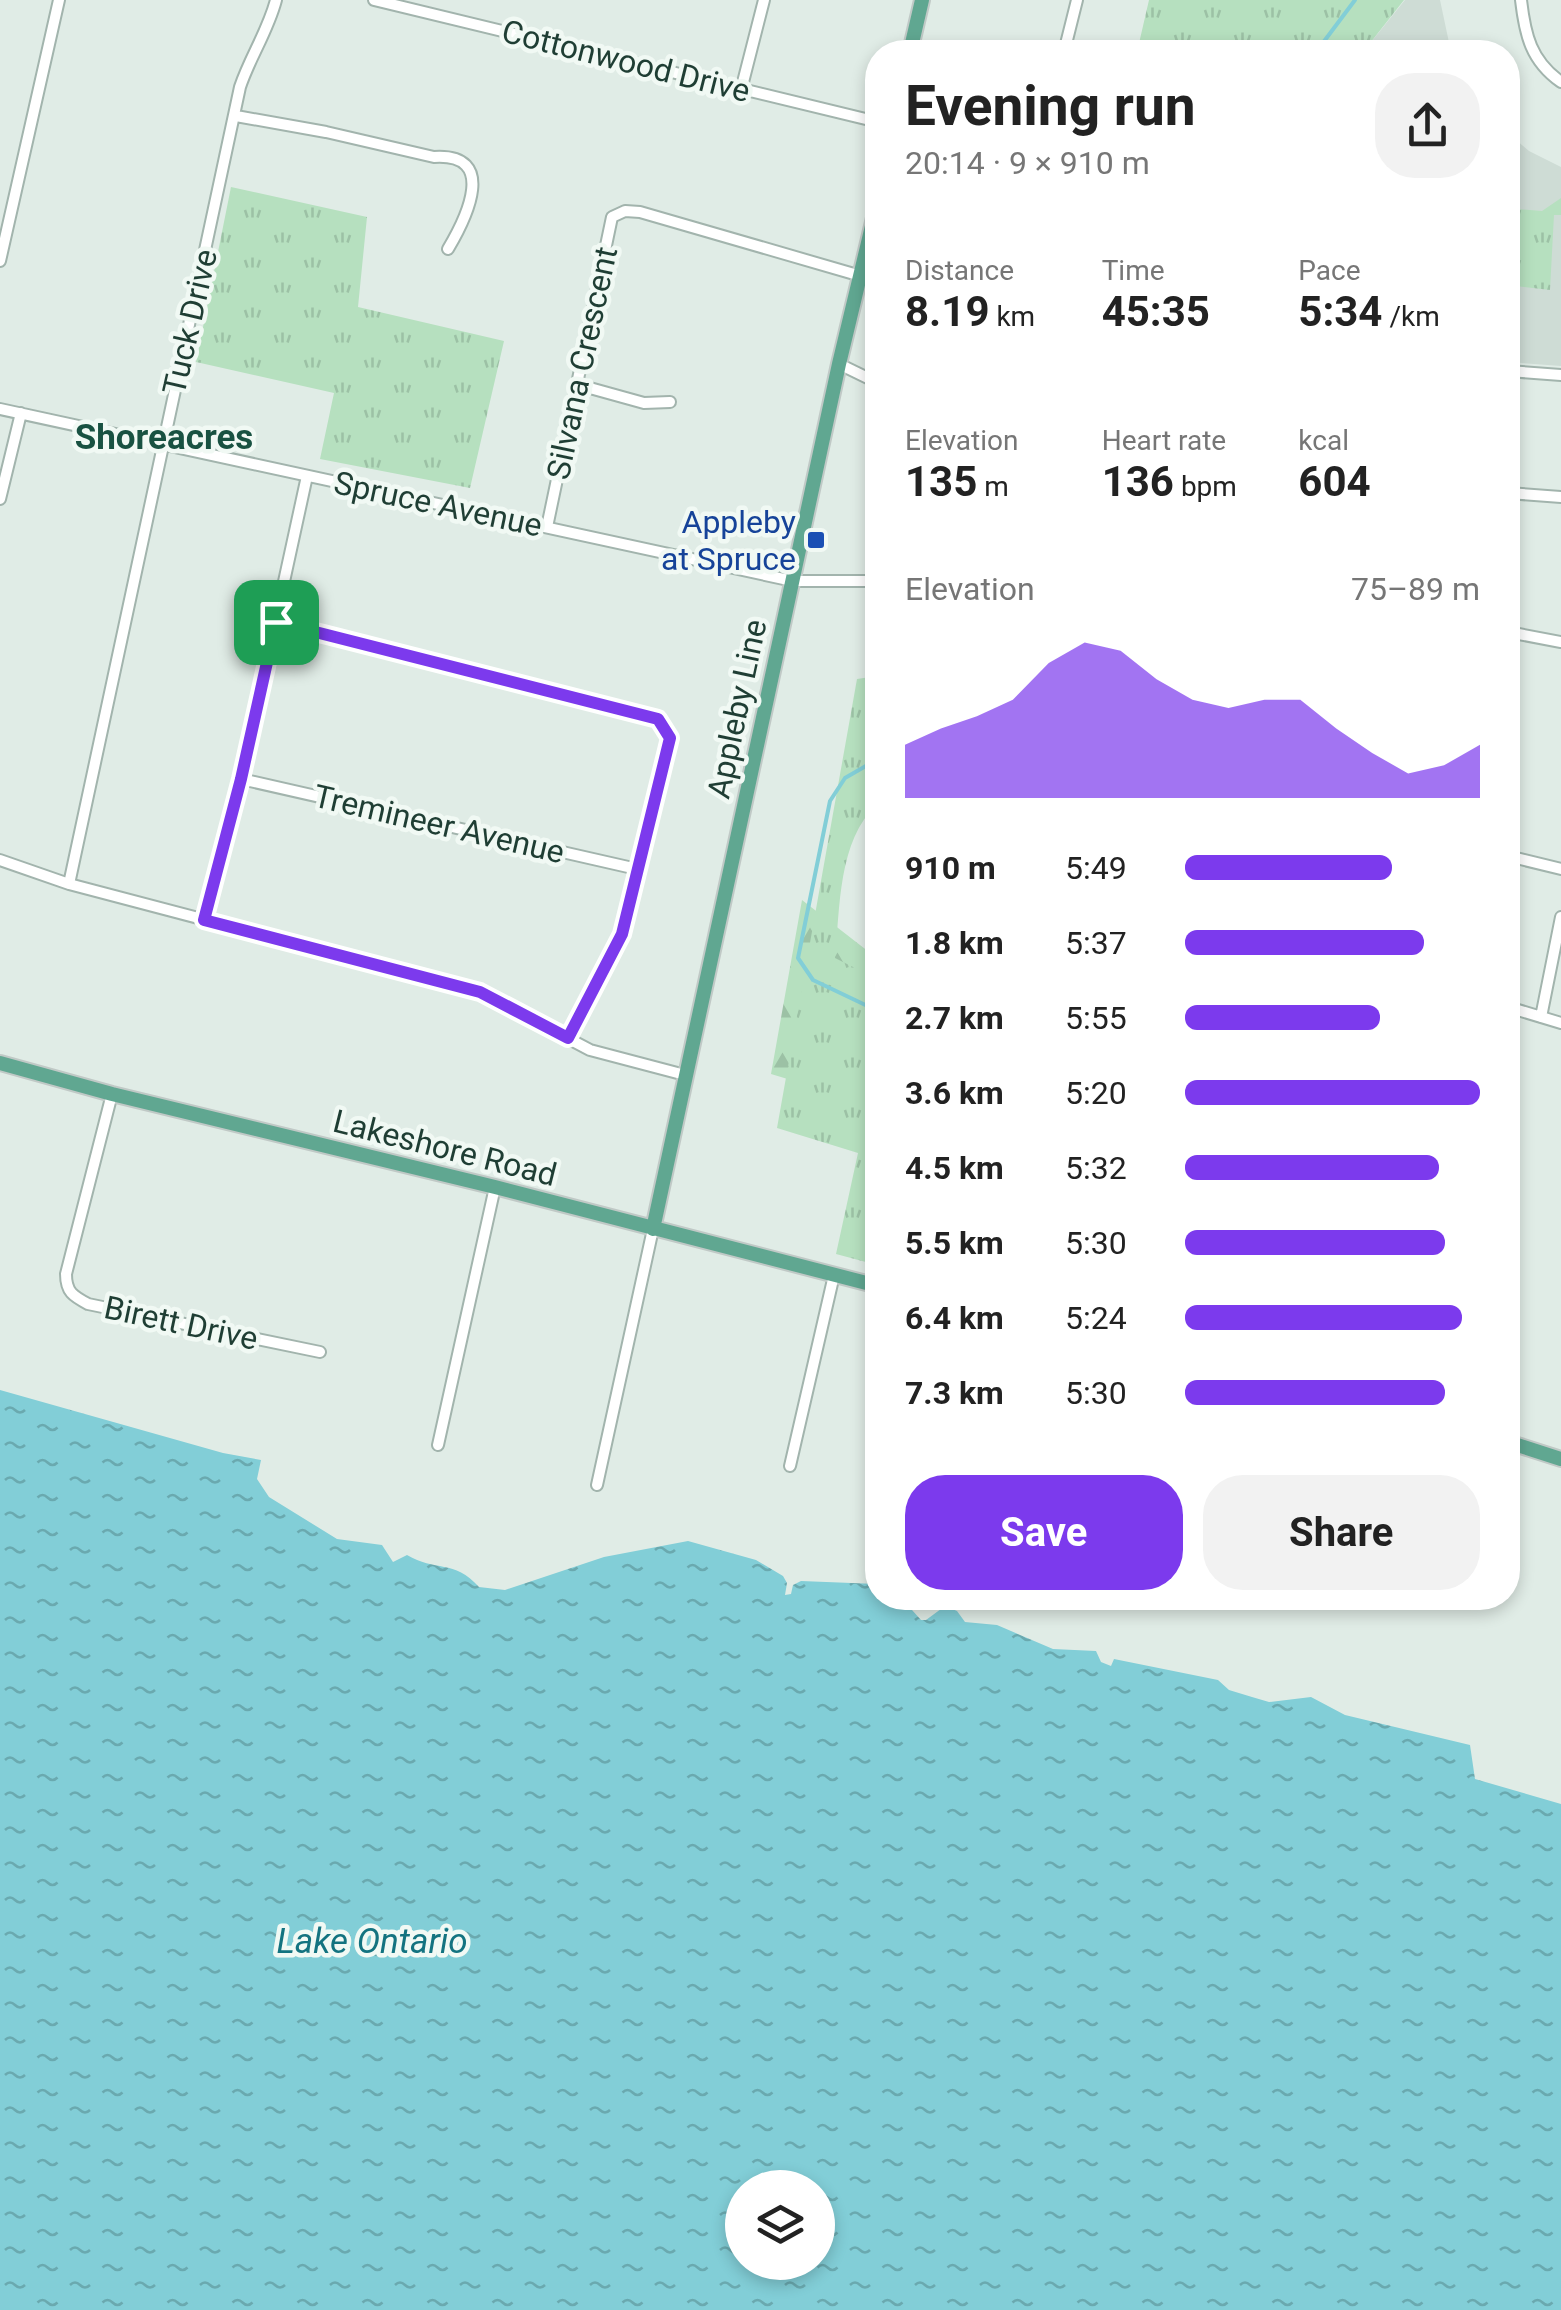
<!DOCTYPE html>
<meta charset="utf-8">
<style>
body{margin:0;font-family:Roboto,sans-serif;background:#f2f2f2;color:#222;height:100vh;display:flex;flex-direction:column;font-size:38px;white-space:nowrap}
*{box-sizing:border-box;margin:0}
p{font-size:32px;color:#767676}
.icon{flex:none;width:55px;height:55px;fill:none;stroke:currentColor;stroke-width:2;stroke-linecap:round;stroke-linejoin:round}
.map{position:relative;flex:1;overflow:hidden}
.side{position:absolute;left:865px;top:40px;width:655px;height:1570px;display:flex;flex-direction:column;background:#fff;border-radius:40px;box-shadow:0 5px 15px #0003}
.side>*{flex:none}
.fabs{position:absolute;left:725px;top:2170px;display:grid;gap:20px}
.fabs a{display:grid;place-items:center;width:110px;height:110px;border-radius:50%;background:#fff;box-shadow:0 5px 15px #0003;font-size:50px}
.pin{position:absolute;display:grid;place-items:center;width:85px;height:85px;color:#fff;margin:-42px;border-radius:20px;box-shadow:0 5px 15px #0006}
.round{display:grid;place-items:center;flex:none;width:105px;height:105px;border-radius:40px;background:#f2f2f2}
.summary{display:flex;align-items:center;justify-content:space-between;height:170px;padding:0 40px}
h1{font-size:55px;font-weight:700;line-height:75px}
.stats{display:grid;grid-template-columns:repeat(3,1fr);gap:15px;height:170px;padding:10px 40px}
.stats div{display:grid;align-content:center}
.stats b{font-size:42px;font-weight:700}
.stats small{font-size:28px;font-weight:400}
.stats p{font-size:28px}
.chart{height:280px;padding:20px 40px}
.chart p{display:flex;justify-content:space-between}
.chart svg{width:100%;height:180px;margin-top:10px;fill:#7c3aed;opacity:.7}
.action{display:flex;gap:20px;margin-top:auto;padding:20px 40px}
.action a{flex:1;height:115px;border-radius:40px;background:#7c3aed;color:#fff;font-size:40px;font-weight:700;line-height:115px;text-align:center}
.action a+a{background:#f2f2f2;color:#222}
ul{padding:0 40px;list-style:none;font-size:32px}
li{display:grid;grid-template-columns:160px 120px 1fr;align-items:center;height:75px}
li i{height:25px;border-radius:12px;background:#7c3aed}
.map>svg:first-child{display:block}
</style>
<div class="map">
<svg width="1561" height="2310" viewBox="0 0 1561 2310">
<defs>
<pattern id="forest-firs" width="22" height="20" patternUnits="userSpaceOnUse" patternTransform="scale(2.5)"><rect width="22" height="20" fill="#b6e0bf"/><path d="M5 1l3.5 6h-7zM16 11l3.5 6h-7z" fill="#9cc1a5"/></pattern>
<pattern id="park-tufts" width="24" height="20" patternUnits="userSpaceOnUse" patternTransform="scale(2.5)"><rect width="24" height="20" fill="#b6e0bf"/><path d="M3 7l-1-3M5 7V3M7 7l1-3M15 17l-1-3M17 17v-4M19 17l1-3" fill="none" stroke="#9cc1a5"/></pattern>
<pattern id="water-ripples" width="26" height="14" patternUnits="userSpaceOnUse" patternTransform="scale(2.5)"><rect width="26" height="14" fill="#82ced7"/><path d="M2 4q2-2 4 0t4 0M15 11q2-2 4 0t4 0" fill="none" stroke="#6aa9af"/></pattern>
</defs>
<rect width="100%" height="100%" fill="#e0ece6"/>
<path fill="#cedcd5" d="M 1405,0 L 1440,0 L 1451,52 L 1363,52 Z
M 1508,133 L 1529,151 L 1561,167 L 1561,366 L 1508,362 Z"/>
<path fill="url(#forest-firs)" d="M 802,900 L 869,952 L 877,955 L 877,1106 L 771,1074 Z"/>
<path fill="url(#park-tufts)" d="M 1149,0 L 1404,0 L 1363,52 L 1137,52 Z
M 231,187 L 367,217 L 358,307 L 504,341 L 470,488 L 320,459 L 334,393 L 196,362 Z
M 1561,198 L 1561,215 L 1554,215 L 1550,290 L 1508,285 L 1508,269 L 1512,269 L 1516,209 L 1542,211 Z
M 877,676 L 877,804 C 838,841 840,907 835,958 L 877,979 L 877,1265 L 836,1254 L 858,1153 L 777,1128 L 857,679 Z"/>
<path fill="url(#water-ripples)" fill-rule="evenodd" d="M 0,1390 L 223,1453 L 261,1460 L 257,1479 L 269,1497 L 337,1539 L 382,1545 L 393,1562 L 407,1555 C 435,1572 454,1559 479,1587 L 505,1590 L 604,1557 L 688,1541 L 756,1560 L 783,1576 L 787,1583 L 785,1595 L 791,1594 L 793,1585 L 801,1581 L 877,1584 L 878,1598 L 922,1598 L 923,1608 L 920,1610 L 915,1606 L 912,1610 L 921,1620 L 926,1620 L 945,1606 L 957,1611 L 965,1622 L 997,1625 L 1053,1649 L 1096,1651 L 1101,1662 L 1111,1666 L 1114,1659 L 1218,1680 L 1229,1690 L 1252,1697 L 1269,1702 L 1311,1697 L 1345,1715 L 1470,1745 L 1475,1779 L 1561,1804 L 1561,2310 L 0,2310 ZM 742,2188 L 818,2188 L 818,2262 L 742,2262 Z"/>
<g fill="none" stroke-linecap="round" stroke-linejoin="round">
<path stroke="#82ced7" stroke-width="4" d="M 1316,52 L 1355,0
M 878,759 L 845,778 L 830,801 L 798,958 L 813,980 L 878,1011"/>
<defs>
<path id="minor" d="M 374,0 L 878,122
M 1521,0 C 1525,35 1531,61 1561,82
M 1064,52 L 1077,0
M 741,90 L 764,0
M 236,116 L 326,132 L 434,157 C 498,153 467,217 448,249
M 0,261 L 59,0
M 839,364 L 878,383
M 1508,371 L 1561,375
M 579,385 L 644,403 L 670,402
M 0,409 L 793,581 L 878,581
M 1508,493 L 1561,497
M 0,499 L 21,413
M 547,527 L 612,217 L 625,211 L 640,212 L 861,276
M 276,622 L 657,719 L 670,738 L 622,934 L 567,1038
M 1508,632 L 1561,642
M 241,779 L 637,869
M 1508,856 L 1561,869
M 0,860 L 69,884 L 480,992 L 590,1050 L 685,1075
M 69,884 L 240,87 C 250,57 268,31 276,0
M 204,920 L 241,779 L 307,476
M 1508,1007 L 1561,1023
M 1541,1017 L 1561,917
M 112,1094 L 66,1274 C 66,1292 73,1296 88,1304 L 320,1352
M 438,1445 L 495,1187
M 790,1466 L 834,1275
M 597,1485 L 653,1229"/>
<path id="major" d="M 910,52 L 922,0
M 0,1063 L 112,1094 L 495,1187 L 878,1286
M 653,1229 L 839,364 L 878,201
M 1508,1442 L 1561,1459"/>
</defs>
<use href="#minor" stroke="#a2b4ad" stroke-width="14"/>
<use href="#major" stroke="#c0c9c6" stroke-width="18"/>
<use href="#minor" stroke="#fff" stroke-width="10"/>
<use href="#major" stroke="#60a791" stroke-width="14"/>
</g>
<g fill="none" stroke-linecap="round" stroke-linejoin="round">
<defs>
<path id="route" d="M 276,622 L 658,719 L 670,738 L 622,934 L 568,1038 L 480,992 L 204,920 L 241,779 Z"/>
</defs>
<use href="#route" stroke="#fff" stroke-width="20"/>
<use href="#route" stroke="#7c3aed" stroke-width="12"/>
</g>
<rect fill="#1a4fb4" stroke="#f1f9f4" stroke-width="4" x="806" y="530" width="20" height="20" rx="5"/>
<g text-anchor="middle" stroke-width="9" stroke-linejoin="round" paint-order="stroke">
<g font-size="32" fill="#1f3e34" stroke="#f1f9f4">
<text transform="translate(626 61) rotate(14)" y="11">Cottonwood Drive</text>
<text transform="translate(190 322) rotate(-77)" y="11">Tuck Drive</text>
<text transform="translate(582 363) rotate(-78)" y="11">Silvana Crescent</text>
<text transform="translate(438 504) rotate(12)" y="11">Spruce Avenue</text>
<text transform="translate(737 709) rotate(-78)" y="11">Appleby Line</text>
<text transform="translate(439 824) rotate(13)" y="11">Tremineer Avenue</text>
<text transform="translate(445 1148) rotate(14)" y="11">Lakeshore Road</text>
<text transform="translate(181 1323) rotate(12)" y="11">Birett Drive</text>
</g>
<g font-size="32" fill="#164399" stroke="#f1f9f4" text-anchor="end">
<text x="796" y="533">Appleby<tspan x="796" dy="37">at Spruce</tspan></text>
</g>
<g font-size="35" font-weight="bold" fill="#195242" stroke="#f1f9f4">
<text x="164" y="449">Shoreacres</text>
</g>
<g font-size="35" font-style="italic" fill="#137380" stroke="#f1f9f4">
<text x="372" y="1953">Lake Ontario</text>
</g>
</g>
</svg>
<div class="fabs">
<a><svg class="icon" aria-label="layers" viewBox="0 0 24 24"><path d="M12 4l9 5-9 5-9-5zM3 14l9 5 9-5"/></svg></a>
</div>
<div class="pin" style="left:276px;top:622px;background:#1e9e55"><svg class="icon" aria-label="arrive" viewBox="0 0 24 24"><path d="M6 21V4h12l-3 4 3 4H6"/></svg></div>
<section class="side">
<div class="summary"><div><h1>Evening run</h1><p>20:14 · 9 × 910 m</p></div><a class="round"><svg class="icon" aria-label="share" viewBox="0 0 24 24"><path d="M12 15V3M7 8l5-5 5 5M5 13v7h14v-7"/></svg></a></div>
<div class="stats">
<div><p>Distance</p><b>8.19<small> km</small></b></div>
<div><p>Time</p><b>45:35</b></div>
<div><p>Pace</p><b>5:34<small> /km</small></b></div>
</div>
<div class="stats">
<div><p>Elevation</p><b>135<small> m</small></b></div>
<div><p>Heart rate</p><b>136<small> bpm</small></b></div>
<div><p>kcal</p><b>604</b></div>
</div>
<div class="chart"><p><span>Elevation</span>75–89 m</p>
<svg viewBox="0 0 160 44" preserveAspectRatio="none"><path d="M0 44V31L10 27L20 24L30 20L40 11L50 6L60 8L70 15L80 20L90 22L100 20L110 20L120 27L130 33L140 38L150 36L160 31V44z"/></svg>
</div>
<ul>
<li><b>910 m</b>5:49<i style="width:70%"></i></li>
<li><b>1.8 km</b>5:37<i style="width:81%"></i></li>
<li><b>2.7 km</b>5:55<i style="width:66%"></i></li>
<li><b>3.6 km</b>5:20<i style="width:100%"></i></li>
<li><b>4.5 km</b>5:32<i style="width:86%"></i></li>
<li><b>5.5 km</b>5:30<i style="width:88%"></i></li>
<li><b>6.4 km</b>5:24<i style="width:94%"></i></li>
<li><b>7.3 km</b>5:30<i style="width:88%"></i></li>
</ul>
<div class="action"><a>Save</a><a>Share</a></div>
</section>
</div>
